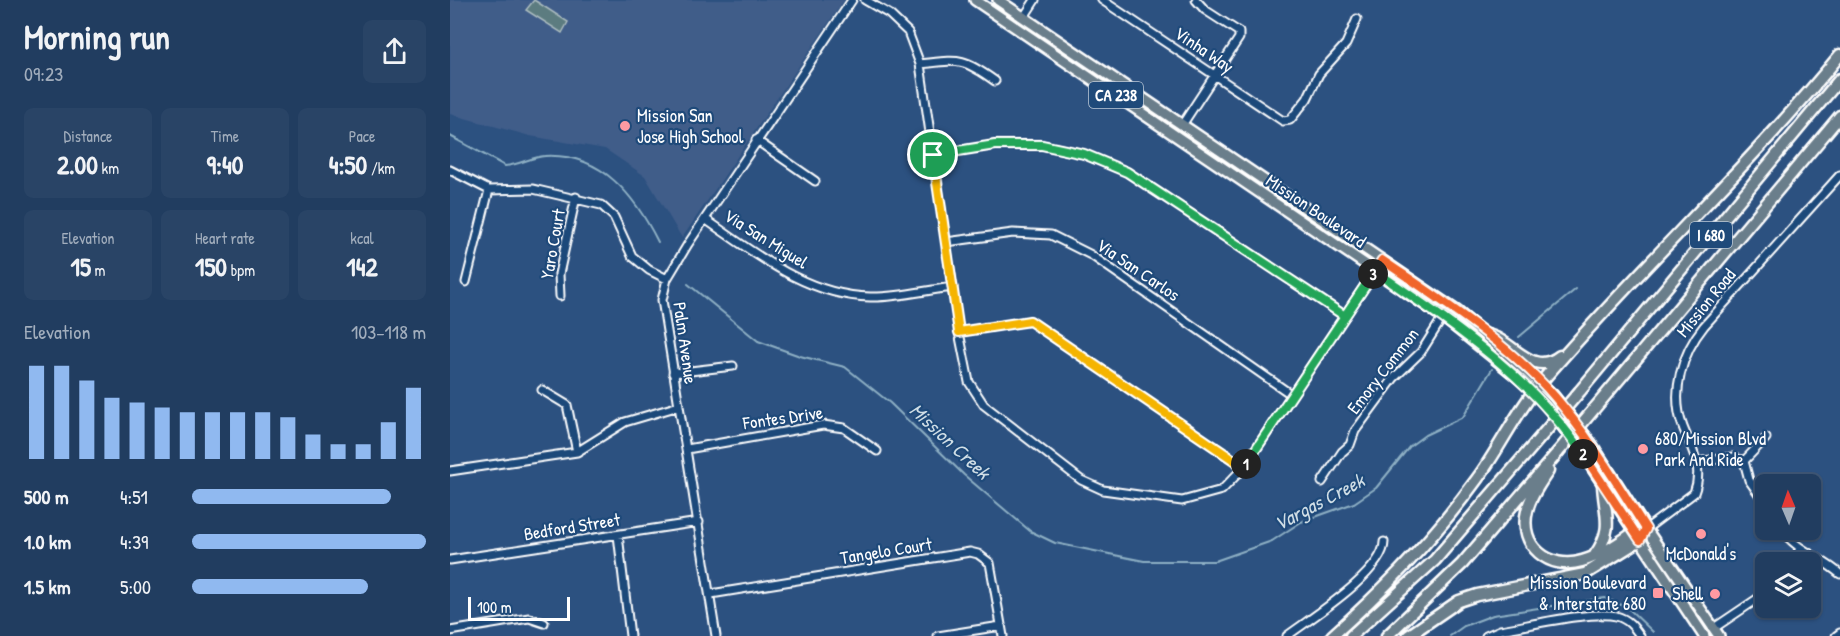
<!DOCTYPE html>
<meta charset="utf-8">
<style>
body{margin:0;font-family:"Patrick Hand",sans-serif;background:#294466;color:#f1f3f6;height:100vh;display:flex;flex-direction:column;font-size:22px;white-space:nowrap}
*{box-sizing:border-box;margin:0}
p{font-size:20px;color:#a2aebd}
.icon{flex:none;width:33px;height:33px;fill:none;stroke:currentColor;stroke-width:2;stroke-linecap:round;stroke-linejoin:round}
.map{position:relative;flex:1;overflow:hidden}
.side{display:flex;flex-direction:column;background:#213d60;width:450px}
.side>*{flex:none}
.needle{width:39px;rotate:358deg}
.fabs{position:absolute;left:1305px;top:474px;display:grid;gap:12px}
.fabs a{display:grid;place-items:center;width:66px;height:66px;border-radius:9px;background:#213d60;box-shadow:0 2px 4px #0004,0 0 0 2px #3e5675;font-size:30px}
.scale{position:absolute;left:18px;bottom:15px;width:102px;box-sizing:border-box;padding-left:6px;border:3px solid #fff;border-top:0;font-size:16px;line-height:21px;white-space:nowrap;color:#fff;-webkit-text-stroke:4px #1f4a7a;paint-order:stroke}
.pin{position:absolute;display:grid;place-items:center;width:51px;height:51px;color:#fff;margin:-26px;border:3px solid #fff;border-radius:50%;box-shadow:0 2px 6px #0007}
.km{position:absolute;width:30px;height:30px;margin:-15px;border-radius:50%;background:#222;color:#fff;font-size:16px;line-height:30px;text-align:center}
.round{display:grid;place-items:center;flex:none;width:63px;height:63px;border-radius:9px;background:#294466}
.overview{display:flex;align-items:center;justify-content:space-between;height:102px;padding:0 24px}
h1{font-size:33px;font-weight:700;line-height:45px}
.metrics{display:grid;grid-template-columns:repeat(3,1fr);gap:9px;height:102px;padding:6px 24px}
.metrics div{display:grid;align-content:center;border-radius:9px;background:#294466;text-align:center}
.metrics b{font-size:26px;font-weight:700}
.metrics small{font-size:16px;font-weight:400}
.metrics p{font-size:16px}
.chart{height:168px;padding:12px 24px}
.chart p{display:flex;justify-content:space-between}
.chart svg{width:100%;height:108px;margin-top:6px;stroke:#90b9f0;stroke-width:6}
ul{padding:0 24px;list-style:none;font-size:20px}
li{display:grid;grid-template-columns:96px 72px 1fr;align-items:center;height:45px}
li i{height:15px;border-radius:8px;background:#90b9f0}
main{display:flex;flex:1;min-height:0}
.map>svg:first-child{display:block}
</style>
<main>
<section class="side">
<div class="overview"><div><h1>Morning run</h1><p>09:23</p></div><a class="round"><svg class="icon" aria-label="share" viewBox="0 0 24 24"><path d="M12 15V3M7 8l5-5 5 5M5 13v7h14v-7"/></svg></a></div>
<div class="metrics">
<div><p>Distance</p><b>2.00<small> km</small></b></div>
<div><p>Time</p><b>9:40</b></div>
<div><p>Pace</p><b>4:50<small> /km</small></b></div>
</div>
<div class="metrics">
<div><p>Elevation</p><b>15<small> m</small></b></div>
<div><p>Heart rate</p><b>150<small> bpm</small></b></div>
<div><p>kcal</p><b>142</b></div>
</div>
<div class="chart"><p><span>Elevation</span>103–118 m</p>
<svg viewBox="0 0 160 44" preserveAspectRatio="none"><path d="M5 44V6M15 44V6M25 44V12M35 44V19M45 44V21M55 44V23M65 44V25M75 44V25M85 44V25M95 44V25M105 44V27M115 44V34M125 44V38M135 44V38M145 44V29M155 44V15"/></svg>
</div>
<ul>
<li><b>500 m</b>4:51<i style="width:85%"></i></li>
<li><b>1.0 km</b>4:39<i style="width:100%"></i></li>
<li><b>1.5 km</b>5:00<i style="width:75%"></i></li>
</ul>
</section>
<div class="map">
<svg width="1390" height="636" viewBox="0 0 1390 636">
<rect width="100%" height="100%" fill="#2c5180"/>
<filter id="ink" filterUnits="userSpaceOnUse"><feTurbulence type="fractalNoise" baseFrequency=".0167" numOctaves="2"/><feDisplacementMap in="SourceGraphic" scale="12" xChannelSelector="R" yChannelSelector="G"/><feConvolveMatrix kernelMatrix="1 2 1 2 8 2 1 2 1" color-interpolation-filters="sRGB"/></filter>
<g filter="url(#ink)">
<path fill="#405d89" d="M 0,0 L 394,0 L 232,238 L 195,176 L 155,149 L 80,136 L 0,114 Z"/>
<path fill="#5b7b80" stroke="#adbdc0" stroke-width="1.5" d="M 84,0 L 118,22 L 112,33 L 76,10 Z"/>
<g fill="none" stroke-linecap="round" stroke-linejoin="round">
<path stroke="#8eb0c4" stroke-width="2" d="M 0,136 L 55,166 C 69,165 81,157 95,156 C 152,153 185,196 208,242
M 238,284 L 308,341 L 350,356 L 395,367 L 440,403 L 514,475 L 580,531 L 605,543 L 694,561 L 765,561 L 822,541 L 851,522 L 904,503 L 926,488 L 960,446 L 975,435 L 1013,417 L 1042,369
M 1069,337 L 1126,289
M 1000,636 L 1014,626 L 1043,615 L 1155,598 L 1178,608 L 1203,632"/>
<defs>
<path id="minor" d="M 415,0 L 439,14 L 458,32 L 470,64 L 509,332 L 519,382 L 534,405 L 631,480 L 653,490 L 732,501 L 772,490 L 794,467 L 932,260
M 652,0 L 833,121 L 840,120 L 857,99 L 869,74 L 896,44 L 907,19
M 574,17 L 585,0
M 470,64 C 509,60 512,57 545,81
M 732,125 L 789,38 L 789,32 L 755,10 L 746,0
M 306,140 L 365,181
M 483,155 L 545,145 L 592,145 L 634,154 L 677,172 L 895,316
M 0,170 L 39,190 L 83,189 L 151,205 L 164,217 L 182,256 L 199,270 L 217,279
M 255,219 C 305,253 356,296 420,297 C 446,298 476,290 503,287
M 496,242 L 563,233 L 601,235 L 641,255 L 842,395
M 16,282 L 39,190
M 110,296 L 109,274 L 126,197
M 509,332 L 580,321 L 794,467
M 223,373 L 283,366
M 92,390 L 117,405 L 127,452
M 237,449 L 373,425 L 394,428 L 427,451
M 1294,461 L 1316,438
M 1247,462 L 1282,457 L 1294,461 L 1299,480 L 1316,504
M 0,471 L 127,452 L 175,422 L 229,406
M 872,482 L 892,452 L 900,445 L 905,431 L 944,378 L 971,352 L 993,317
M 1196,529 L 1244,493 C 1254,467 1242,450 1233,427 C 1220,393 1232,353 1254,326 L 1390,175
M 1332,530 C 1347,551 1371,557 1390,574
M 168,535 L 180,636
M 0,560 L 249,522
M 1342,562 L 1350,549
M 261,594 L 520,552 L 528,554 L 540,563 L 553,636
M 1264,628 L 1316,593
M 0,631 L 79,618 L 94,623
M 266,636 L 212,300 L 217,279 L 238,244 L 402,0
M 488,636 L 551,626
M 837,636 C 861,618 934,572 934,542
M 1036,636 L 1050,630 C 1077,626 1143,610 1166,616 C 1178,619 1184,627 1190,636
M 1386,636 L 1390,633"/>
<path id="major" d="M 525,0 L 993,317 L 1075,383 L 1096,404 L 1131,451 L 1254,636
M 548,0 L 1007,311 L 1103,395 L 1141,443 L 1196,529 L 1269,636"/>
<path id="highway" d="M 1036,335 C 1063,339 1081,379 1110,356
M 1130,391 L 1390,79
M 1144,409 L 1390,116
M 1098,471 C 1090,483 1080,497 1077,511 C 1068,546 1100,571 1132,561 C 1151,556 1169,543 1185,532
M 1145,555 C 1165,527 1154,514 1153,484
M 882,636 C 935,589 985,537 1027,479 C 1050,448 1067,410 1092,381 C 1188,269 1297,169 1390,55
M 901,636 L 985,560 L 1094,433
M 937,636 L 1012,564 L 1108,452
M 958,636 L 1009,601 L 1027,595 L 1135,574 L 1190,540"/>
</defs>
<use href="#minor" stroke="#fff" stroke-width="11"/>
<use href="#major" stroke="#fff" stroke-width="14"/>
<use href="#highway" stroke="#fff" stroke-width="15"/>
<use href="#minor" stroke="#1f4a7a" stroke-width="7"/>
<use href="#major" stroke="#6b7e8b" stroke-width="9"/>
<use href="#highway" stroke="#6b7e8b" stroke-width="10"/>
<defs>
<path id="highway-bridge" d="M 1094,433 L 1130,391
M 1108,452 L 1144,409"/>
</defs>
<use href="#highway-bridge" stroke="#fff" stroke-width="15" stroke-linecap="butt"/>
<use href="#highway-bridge" stroke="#6b7e8b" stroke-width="10"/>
</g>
</g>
<g fill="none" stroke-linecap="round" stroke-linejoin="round" filter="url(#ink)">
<defs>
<path id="split-1" d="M 483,155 L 509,332 L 580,321 L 794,467 L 796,464"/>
<path id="split-2" d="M 796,464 L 925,271 C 1002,324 1080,375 1133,454"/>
<path id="split-3" d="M 923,274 L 932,260 C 992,301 1057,342 1105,397 C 1140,438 1167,484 1196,529 L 1190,540 L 1133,454"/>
<path id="split-4" d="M 483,155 L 545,145 L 592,145 L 634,154 L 677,172 L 895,316 L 923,274"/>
</defs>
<use href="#split-1" stroke="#fff" stroke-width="12"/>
<use href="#split-2" stroke="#fff" stroke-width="12"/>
<use href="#split-3" stroke="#fff" stroke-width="12"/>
<use href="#split-4" stroke="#fff" stroke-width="12"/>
<use href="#split-1" stroke="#f5b400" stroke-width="8"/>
<use href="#split-2" stroke="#22a559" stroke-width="8"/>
<use href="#split-3" stroke="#f0652b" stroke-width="8"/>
<use href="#split-4" stroke="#22a559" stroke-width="8"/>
</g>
<g fill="#ff9aa2" stroke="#1f4a7a" stroke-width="2">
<circle cx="175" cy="126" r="6"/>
<circle cx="1193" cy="449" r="6"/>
<circle cx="1251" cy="534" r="6"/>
<rect x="1202" y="587" width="12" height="12" rx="3"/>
<circle cx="1265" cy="594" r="6"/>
</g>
<g text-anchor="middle" stroke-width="4.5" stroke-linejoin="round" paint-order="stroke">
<g fill="#1f4a7a" stroke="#bcc9d7" stroke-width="1.5">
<rect x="639" y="82" width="54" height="26" rx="4.5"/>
<rect x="1240" y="222" width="42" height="26" rx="4.5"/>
</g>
<g font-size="16" font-weight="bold" fill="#fff">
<text x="666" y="101">CA 238</text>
<text x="1261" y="241">I 680</text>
</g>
<g font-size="18" fill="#fff" stroke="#1f4a7a">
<text transform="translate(754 50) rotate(34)" y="6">Vinha Way</text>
<text transform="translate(866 211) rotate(34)" y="6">Mission Boulevard</text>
<text transform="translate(316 239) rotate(32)" y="6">Via San Miguel</text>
<text transform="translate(103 244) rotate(-80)" y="6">Yaro Court</text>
<text transform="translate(688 270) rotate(34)" y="6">Via San Carlos</text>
<text transform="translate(1256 303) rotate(-51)" y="6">Mission Road</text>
<text transform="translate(235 343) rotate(82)" y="6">Palm Avenue</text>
<text transform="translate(933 371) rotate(-52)" y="6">Emory Common</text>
<text transform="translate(333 418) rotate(-8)" y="6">Fontes Drive</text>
<text transform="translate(122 527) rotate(-9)" y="6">Bedford Street</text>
<text transform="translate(436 551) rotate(-9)" y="6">Tangelo Court</text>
</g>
<g font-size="18" fill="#fff" stroke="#1f4a7a" text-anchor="start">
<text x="187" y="122">Mission San<tspan x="187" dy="21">Jose High School</tspan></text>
<text x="1205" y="445">680/Mission Blvd<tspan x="1205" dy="21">Park And Ride</tspan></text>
<text x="1251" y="560" text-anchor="middle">McDonald's</text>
<text x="1196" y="589" text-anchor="end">Mission Boulevard<tspan x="1196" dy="21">&amp; Interstate 680</tspan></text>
<text x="1253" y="600" text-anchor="end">Shell</text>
</g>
<g font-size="20" font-style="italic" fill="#d0dee6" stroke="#1f4a7a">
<text transform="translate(500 441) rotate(43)" y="7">Mission Creek</text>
<text transform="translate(869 502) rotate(-28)" y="7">Vargas Creek</text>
</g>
</g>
</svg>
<div class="fabs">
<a><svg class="needle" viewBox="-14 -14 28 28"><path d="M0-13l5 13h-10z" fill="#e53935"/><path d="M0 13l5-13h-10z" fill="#a2aebd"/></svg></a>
<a><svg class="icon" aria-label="layers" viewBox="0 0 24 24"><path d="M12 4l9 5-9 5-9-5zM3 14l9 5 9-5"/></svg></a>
</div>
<div class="scale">100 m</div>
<div class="pin" style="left:483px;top:155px;background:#1e9e55"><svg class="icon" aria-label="arrive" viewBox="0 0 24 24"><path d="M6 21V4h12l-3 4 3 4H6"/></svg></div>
<b class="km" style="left:796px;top:464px">1</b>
<b class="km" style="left:1133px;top:454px">2</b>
<b class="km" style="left:923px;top:274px">3</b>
</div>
</main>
